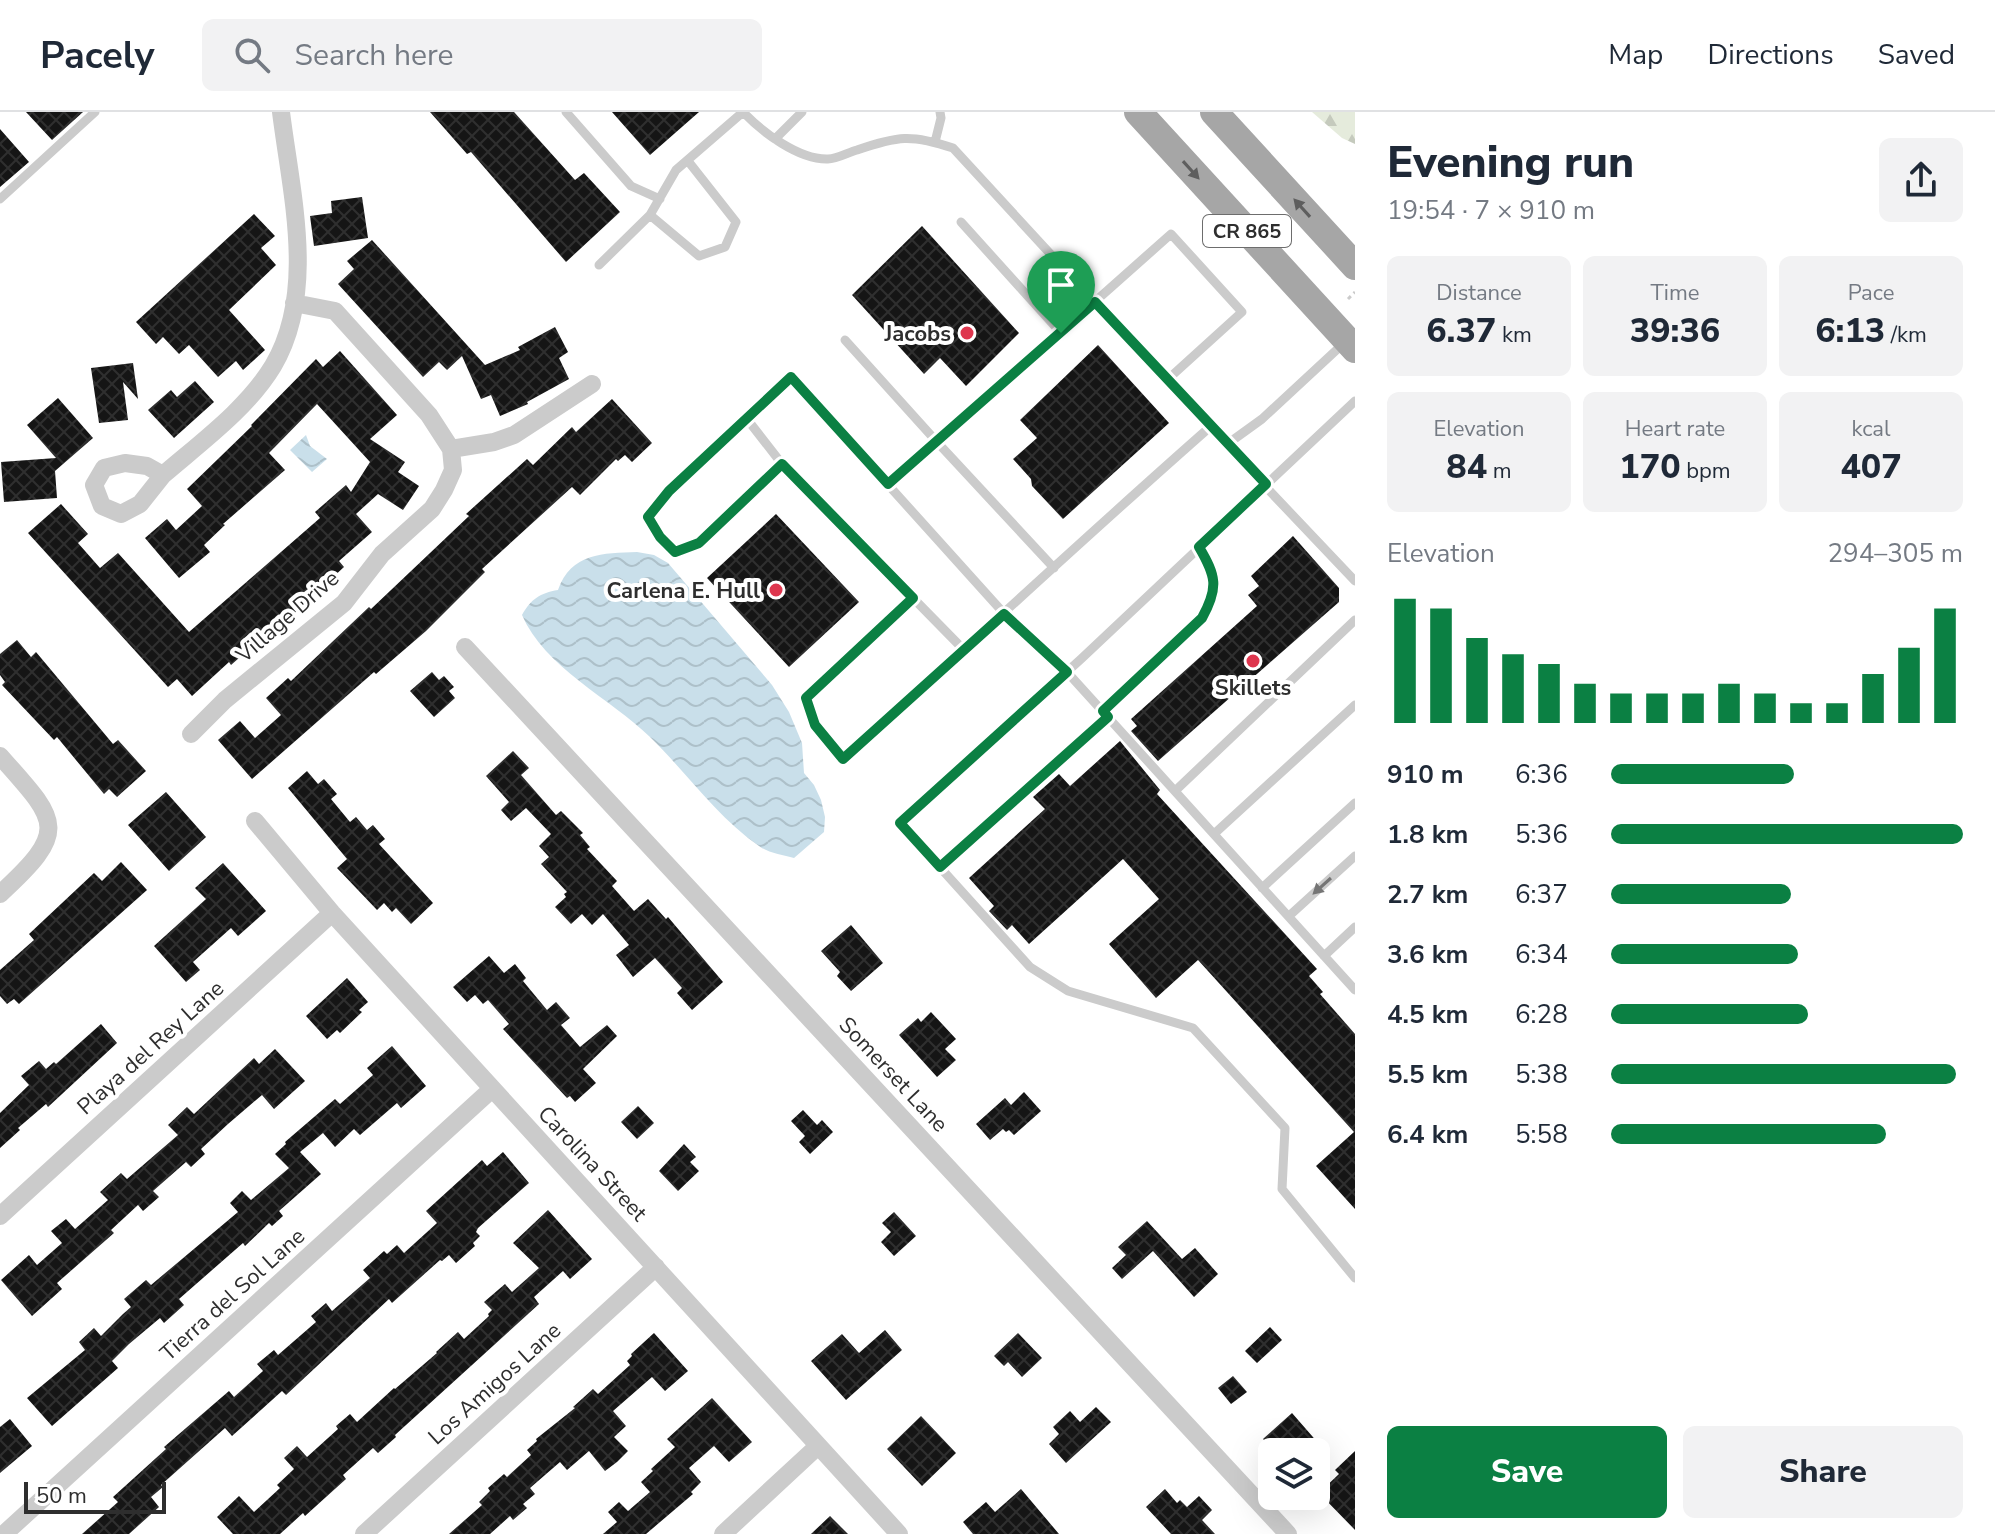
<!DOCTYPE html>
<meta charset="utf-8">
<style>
body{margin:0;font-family:"Nunito Sans",sans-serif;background:#f2f2f3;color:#1f2937;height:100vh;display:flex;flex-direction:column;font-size:30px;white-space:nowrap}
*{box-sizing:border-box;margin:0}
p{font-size:26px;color:#747a83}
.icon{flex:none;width:44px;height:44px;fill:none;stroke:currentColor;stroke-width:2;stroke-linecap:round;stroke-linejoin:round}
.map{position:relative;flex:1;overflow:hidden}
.sheet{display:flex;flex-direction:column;background:#fff;width:640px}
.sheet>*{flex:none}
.tools{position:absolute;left:1258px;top:1326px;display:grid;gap:16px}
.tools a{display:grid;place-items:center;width:72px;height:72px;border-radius:12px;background:#fff;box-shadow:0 8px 32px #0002;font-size:40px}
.scale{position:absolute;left:24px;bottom:20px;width:142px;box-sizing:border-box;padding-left:8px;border:4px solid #2e2e2e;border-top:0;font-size:22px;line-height:28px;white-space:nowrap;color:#2e2e2e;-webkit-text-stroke:6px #fff;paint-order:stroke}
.pin{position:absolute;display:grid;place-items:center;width:68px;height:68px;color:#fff;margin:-82px -34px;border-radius:50% 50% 50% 0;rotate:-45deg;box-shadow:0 0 8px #0007}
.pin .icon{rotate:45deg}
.round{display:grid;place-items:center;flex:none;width:84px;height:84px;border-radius:12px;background:#f2f2f3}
.summary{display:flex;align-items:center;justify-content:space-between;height:136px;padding:0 32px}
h1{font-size:44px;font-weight:800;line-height:60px}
.figures{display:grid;grid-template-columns:repeat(3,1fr);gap:12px;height:136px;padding:8px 32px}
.figures div{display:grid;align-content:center;border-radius:12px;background:#f2f2f3;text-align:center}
.figures b{font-size:34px;font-weight:800}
.figures small{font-size:22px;font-weight:400}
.figures p{font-size:22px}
.chart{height:224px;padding:16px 32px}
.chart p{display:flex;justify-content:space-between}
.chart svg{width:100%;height:144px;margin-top:8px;stroke:#0b8043;stroke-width:6}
.primary-button{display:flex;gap:16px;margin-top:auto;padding:16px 32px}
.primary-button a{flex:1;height:92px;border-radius:12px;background:#0b8043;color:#fff;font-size:32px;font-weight:800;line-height:92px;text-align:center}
.primary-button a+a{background:#f2f2f3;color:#1f2937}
ul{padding:0 32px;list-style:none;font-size:26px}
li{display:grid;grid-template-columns:128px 96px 1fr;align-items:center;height:60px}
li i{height:20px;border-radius:10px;background:#0b8043}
header{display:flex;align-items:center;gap:48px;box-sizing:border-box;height:112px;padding:0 40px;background:#fff;border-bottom:2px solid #e0e1e3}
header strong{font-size:38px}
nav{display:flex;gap:44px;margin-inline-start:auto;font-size:28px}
.search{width:560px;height:72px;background:#f2f2f3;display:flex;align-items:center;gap:20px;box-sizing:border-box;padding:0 28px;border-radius:12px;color:#747a83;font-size:30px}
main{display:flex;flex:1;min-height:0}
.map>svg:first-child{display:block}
</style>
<header>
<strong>Pacely</strong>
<div class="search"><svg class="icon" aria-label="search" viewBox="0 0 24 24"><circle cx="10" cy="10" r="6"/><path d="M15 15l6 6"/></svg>Search here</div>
<nav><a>Map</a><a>Directions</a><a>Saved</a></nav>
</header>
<main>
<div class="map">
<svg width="1355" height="1422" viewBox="0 0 1355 1422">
<defs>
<pattern id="forest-firs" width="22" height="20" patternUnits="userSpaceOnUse" patternTransform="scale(2)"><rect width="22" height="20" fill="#e5ebdc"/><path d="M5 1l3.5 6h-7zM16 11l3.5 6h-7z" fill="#c5cabd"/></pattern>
<pattern id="water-waves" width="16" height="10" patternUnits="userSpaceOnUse" patternTransform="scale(2)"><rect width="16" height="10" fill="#c9dfea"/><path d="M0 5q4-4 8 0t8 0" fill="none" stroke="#adc0c9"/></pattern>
<pattern id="building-cross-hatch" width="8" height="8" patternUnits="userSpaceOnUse" patternTransform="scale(2)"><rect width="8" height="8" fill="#151515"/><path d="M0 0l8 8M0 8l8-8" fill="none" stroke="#2f2f2f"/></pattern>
</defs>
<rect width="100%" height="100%" fill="#fff"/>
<path fill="url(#forest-firs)" d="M 1312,0 L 1355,0 L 1355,32 L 1342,26 Z"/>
<path fill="url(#water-waves)" d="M 306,323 L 310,334 L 327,347 L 312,360 L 290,338 Z
M 637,440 L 654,443 L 668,451 L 772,573 L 789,600 L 802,631 L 804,661 L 814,673 L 821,688 L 825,705 L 824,720 L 794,746 C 783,743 768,741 759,734 C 717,705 687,661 650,625 C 611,587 544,555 522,503 C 531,487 540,481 558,478 C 571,441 603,441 637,440 Z"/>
<path fill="url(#building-cross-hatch)" d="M 26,0 L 83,0 L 52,28 Z
M 430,0 L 514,0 L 575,68 L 584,61 L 620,100 L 566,150 L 471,40 L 467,42 Z
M 612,0 L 699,0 L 650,43 Z
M 0,17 L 29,50 L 0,75 Z
M 362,85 L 368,126 L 314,134 L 310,104 L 332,101 L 331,89 Z
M 254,102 L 275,124 L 261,136 L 276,153 L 229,198 L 265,238 L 243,258 L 236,249 L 218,265 L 189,233 L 179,242 L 163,225 L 156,232 L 136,210 Z
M 922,114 L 1019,221 L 966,274 L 940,246 L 924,262 L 852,183 Z
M 372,128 L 485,253 L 520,238 L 518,235 L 555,215 L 568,240 L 559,246 L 569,267 L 527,290 L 528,292 L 500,304 L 491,283 L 481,287 L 462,244 L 447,258 L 439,250 L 423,265 L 338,172 L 354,157 L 347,149 Z
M 1098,233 L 1169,311 L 1063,407 L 1032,374 L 1031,367 L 1013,347 L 1037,326 L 1020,308 Z
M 340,239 L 397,303 L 370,327 L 405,350 L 398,360 L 419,374 L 403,398 L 378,382 L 356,402 L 372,420 L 339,449 L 344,455 L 284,511 L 281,509 L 231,553 L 229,550 L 192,584 L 177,567 L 168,575 L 28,421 L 61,392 L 88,422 L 78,431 L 100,456 L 118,441 L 189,520 L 320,406 L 315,400 L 346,373 L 351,380 L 370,350 L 317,292 L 269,341 L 285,358 L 223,412 L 225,413 L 204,433 L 210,440 L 179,466 L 145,426 L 167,407 L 176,418 L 202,394 L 187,377 L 252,314 L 251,313 L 316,247 L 323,255 Z
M 133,251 L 138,287 L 123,270 L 128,308 L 99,311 L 91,256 Z
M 195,269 L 214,290 L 174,326 L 148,298 L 171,278 L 177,285 Z
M 58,286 L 93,326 L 55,359 L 57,386 L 4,390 L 1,350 L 56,346 L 27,313 Z
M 612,287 L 652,331 L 632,350 L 625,343 L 618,349 L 616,347 L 580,383 L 572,375 L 482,457 L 485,460 L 426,519 L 376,562 L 374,560 L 252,667 L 218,628 L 240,609 L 255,626 L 281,603 L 266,586 L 288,566 L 291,569 L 369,495 L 371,497 L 469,404 L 466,402 L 527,347 L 533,353 L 572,315 L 576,320 Z
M 776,402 L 859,490 L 789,555 L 707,466 Z
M 1293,424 L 1339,476 L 1339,490 L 1158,649 L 1131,619 L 1137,614 L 1131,607 L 1257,494 L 1248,483 L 1259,474 L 1251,464 Z
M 17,528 L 31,545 L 36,540 L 113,632 L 118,628 L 146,659 L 117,685 L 109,677 L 104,682 L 57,625 L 54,628 L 2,573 L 5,570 L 0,563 L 0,542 Z
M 432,560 L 439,568 L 444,564 L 454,575 L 449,579 L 455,586 L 434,605 L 410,579 Z
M 1120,629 L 1160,678 L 1157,682 L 1317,857 L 1309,864 L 1323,880 L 1320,882 L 1355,922 L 1355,1097 L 1316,1054 L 1354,1020 L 1198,848 L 1156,886 L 1109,832 L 1159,787 L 1123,747 L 1029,832 L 1012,813 L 1007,818 L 989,799 L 994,794 L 969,766 L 1045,697 L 1033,685 L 1059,662 L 1070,674 Z
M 513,639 L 529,656 L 521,663 L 556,703 L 561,699 L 583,721 L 580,723 L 590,735 L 587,737 L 617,769 L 612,774 L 634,799 L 648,787 L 666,807 L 668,805 L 723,870 L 692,898 L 677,881 L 682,876 L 655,846 L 633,865 L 616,843 L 629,833 L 603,802 L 592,813 L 582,802 L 571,812 L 555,795 L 566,785 L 564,782 L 567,780 L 541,752 L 549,745 L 539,734 L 551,722 L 526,696 L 511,709 L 501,698 L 509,690 L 486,664 Z
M 307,659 L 318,672 L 324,667 L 337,682 L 331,687 L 350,710 L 356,705 L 367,718 L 373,713 L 385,727 L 379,732 L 433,791 L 411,812 L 396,796 L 392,800 L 384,791 L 377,798 L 337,756 L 347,747 L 288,676 Z
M 166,680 L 206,725 L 169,759 L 128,713 Z
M 121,750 L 147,778 L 19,892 L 14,887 L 7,892 L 0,884 L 0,858 L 34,828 L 29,822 L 94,761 L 102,769 Z
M 223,751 L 266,799 L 238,824 L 231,816 L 193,850 L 200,858 L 186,870 L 154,834 L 206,787 L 195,776 Z
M 851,813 L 883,851 L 851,879 L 837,864 L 840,860 L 821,839 Z
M 489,844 L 504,861 L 515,852 L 526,866 L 523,869 L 547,898 L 556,890 L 570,906 L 561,913 L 580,935 L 607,913 L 617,924 L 583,957 L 596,971 L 575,990 L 570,984 L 567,986 L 503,917 L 509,912 L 488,888 L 483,892 L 475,883 L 467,890 L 453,875 Z
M 347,866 L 368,890 L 359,898 L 362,900 L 340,921 L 337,918 L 327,927 L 306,904 Z
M 931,900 L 956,927 L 945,937 L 956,948 L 937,965 L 899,923 L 918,906 L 921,910 Z
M 101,912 L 117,931 L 48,995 L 46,992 L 18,1016 L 20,1018 L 0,1036 L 0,1001 L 29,973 L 21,964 L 39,949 L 46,957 L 54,950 L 56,952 Z
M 392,934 L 426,974 L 401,996 L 397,991 L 360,1023 L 354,1017 L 335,1035 L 323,1021 L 300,1040 L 321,1062 L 279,1099 L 283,1104 L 272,1114 L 269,1111 L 245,1134 L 243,1131 L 179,1187 L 184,1193 L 164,1211 L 160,1206 L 129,1232 L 112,1249 L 118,1256 L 52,1314 L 27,1286 L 85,1238 L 79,1230 L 94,1216 L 101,1224 L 123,1202 L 131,1195 L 124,1187 L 146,1168 L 151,1173 L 238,1100 L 230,1091 L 242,1079 L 251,1088 L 289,1056 L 275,1042 L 286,1032 L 285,1030 L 335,987 L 340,992 L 373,963 L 367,956 Z
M 275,937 L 305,969 L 274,997 L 262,983 L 228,1012 L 201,1037 L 205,1042 L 191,1055 L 186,1050 L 153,1079 L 159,1085 L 143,1099 L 138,1093 L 111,1118 L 114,1121 L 57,1171 L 62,1177 L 32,1204 L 1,1168 L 29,1143 L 37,1153 L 62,1131 L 51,1119 L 66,1107 L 75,1117 L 108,1088 L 100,1080 L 121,1061 L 127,1067 L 178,1023 L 168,1013 L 187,995 L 194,1002 L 254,946 L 259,952 Z
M 1024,980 L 1041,999 L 1014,1023 L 1009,1018 L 1006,1020 L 1003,1017 L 990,1028 L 976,1012 L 1005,986 L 1011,993 Z
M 638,994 L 654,1011 L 637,1027 L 621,1010 Z
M 803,998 L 817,1013 L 822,1008 L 833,1020 L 810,1042 L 799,1030 L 805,1024 L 791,1009 Z
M 684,1032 L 696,1045 L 690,1050 L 699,1059 L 678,1079 L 659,1059 Z
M 503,1040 L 529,1071 L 478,1116 L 476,1120 L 480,1124 L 473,1131 L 475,1134 L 456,1151 L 449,1143 L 442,1149 L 440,1148 L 392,1191 L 389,1187 L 286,1283 L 282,1279 L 232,1324 L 225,1316 L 161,1373 L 163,1375 L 151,1385 L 159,1395 L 129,1422 L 82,1422 L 118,1390 L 113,1385 L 166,1337 L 164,1335 L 229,1279 L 234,1285 L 263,1259 L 257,1252 L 274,1238 L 278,1243 L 316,1210 L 311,1204 L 326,1191 L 332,1199 L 370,1166 L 363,1158 L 384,1139 L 387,1142 L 397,1133 L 404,1141 L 437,1111 L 426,1099 L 482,1048 L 487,1054 Z
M 548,1098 L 592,1147 L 570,1167 L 563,1159 L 534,1185 L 539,1192 L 395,1323 L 396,1325 L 378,1341 L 373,1336 L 343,1363 L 346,1367 L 305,1404 L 303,1401 L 280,1422 L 233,1422 L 217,1405 L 239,1384 L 254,1400 L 280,1376 L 277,1373 L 294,1357 L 284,1346 L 297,1334 L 307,1345 L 338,1317 L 336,1314 L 350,1302 L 357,1310 L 394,1276 L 395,1277 L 437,1241 L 436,1240 L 458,1220 L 464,1227 L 489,1204 L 488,1202 L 492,1198 L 484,1190 L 505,1172 L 512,1180 L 539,1156 L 513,1131 Z
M 894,1100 L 916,1124 L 894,1144 L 881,1130 L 891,1120 L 882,1111 Z
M 1147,1109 L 1182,1147 L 1195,1136 L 1218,1162 L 1194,1185 L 1153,1139 L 1122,1167 L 1112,1156 L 1126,1143 L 1118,1135 Z
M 1270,1215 L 1282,1228 L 1257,1251 L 1245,1239 Z
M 885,1218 L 902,1238 L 846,1288 L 811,1249 L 842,1222 L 859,1241 Z
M 654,1221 L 688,1259 L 665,1279 L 652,1265 L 613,1299 L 626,1314 L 614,1325 L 628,1339 L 617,1350 L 605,1359 L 589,1339 L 567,1358 L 560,1350 L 530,1376 L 535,1382 L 523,1392 L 527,1396 L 513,1408 L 510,1404 L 490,1422 L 449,1422 L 482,1393 L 479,1390 L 490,1379 L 488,1376 L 504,1362 L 507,1365 L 531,1343 L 527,1338 L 537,1329 L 536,1327 L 575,1296 L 573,1295 L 593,1277 L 598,1282 L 630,1253 L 627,1249 L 632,1244 L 631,1242 Z
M 1018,1221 L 1042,1246 L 1022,1265 L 1008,1250 L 1004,1254 L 994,1244 Z
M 1233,1264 L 1247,1280 L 1231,1292 L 1218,1276 Z
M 712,1286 L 752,1330 L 729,1350 L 714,1334 L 689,1356 L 701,1370 L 691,1380 L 693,1382 L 646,1422 L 603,1422 L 617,1410 L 608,1400 L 619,1390 L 628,1399 L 650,1380 L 641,1370 L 653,1359 L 651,1357 L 675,1335 L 667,1327 Z
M 1096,1295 L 1111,1310 L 1066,1351 L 1049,1332 L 1059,1322 L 1053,1315 L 1070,1299 L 1080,1310 Z
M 1292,1301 L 1326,1340 L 1275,1340 L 1263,1327 Z
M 921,1304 L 956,1341 L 922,1374 L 887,1337 Z
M 10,1307 L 32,1334 L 0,1361 L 0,1315 Z
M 1355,1339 L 1355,1418 L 1319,1381 L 1339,1362 L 1335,1358 Z
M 1021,1377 L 1059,1422 L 973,1422 L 963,1410 L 986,1390 L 995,1400 Z
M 1165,1377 L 1177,1391 L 1180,1388 L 1187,1395 L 1199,1384 L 1212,1398 L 1202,1408 L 1215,1422 L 1171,1422 L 1146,1395 Z
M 830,1404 L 848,1422 L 811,1422 Z"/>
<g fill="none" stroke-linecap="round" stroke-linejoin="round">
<path stroke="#cbcbcb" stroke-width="3" stroke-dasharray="4 4" stroke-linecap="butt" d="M 1348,187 L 1355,180"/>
<path stroke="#cbcbcb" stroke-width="9" d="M 566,0 L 631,74 L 660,87
M 743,0 C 762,20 799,48 828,47 C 837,47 849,40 857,38 C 898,24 911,22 953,36 L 1226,333
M 775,27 L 802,0
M 935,30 L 941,6 L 940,0
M 0,87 L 95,0
M 650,103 L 699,144 L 725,135 L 736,110 L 688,49
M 961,110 L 1061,221
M 599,153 L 650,103 L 676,58 L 743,0
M 845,228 L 937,330 L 888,372
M 1344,231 L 1262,307 L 1226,333 L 1355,469
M 1355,289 L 1081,547 L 900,711 L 1030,855 L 1068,879 L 1193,916 L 1285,1016 L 1282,1077 L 1355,1166
M 747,307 L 782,352
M 1054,456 L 937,330 L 1171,122 L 1242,200 L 1167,268
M 913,486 L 782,352 L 699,431 L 675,440 L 660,425 L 648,405 L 669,379 L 791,265 L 1009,507 L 1067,560 L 1355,878
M 964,538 L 913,486 L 806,586 L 815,613 L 843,647 C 965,537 1086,424 1210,315
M 1103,599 L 1202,506 C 1219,475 1216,464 1199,435
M 1175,679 L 1355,508
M 1214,722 L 1355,593
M 940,755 L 1108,605
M 1262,776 L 1355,691
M 1289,804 L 1355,744
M 1324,844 L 1355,815"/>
<path stroke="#cbcbcb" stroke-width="18" d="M 451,337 L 494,330 L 514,323 L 592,272
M 125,351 L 147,354 L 163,363 L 140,392 L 121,402 L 102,394 L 94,373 L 104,356 Z
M 163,363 C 200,331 247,297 273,254 C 317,180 291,81 281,0
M 465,535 L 1288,1422
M 191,622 L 225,588 L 344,491 L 382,442 L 432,397 L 444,378 L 453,358 L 451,337 L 429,303 L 335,199 L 294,191
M 0,644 C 59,710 70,718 0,782
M 255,709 L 332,801 L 899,1422
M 0,1104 L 332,801
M 4,1422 L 492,977
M 364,1422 L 656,1155
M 723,1422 L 818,1334"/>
<path stroke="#a6a6a6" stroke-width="28" d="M 1138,0 L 1355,237
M 1214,0 L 1355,154"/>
</g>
<defs><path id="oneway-solid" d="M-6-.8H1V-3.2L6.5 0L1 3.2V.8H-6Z" transform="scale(2)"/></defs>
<g fill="#5e5e5e">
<use href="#oneway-solid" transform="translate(1191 58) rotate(48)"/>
<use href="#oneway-solid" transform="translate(1302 96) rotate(-132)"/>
</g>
<use fill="#757575" href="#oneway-solid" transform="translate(1322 774) rotate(138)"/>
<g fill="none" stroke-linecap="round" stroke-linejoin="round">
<defs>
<path id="route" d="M 1095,190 L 1266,372 L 1199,435 C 1216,464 1219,475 1202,506 L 1103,599 L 1108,605 L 940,755 L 900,711 L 1067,560 L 1004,502 L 843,647 L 815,613 L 806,586 L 913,486 L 782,352 L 699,431 L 675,440 L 660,425 L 648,405 L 669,379 L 791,265 L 888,372 Z"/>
</defs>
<use href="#route" stroke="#fff" stroke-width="16"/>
<use href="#route" stroke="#0b8043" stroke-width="10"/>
</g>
<g fill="#de364e" stroke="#fff" stroke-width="3">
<circle cx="967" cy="221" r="8"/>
<circle cx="776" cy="478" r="8"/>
<circle cx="1253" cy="549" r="8"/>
</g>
<g text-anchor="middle" stroke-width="8" stroke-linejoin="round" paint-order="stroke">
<rect fill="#fff" stroke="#6d6d6d" stroke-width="2" x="1203" y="103" width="88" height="32" rx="6"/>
<g font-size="20" font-weight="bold" fill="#2e2e2e">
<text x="1247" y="126">CR 865</text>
</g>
<g font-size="22" font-weight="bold" fill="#2e2e2e" stroke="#fff" text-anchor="end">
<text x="951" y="229">Jacobs</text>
<text x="760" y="486">Carlena E. Hull</text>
<text x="1253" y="583" text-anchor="middle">Skillets</text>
</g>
<g font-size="22" fill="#2e2e2e" stroke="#fff">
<text transform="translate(287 504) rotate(-41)" y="8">Village Drive</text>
<text transform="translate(150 935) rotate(-42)" y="8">Playa del Rey Lane</text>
<text transform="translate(894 962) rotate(47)" y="8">Somerset Lane</text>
<text transform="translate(593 1051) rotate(47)" y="8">Carolina Street</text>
<text transform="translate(232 1182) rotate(-42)" y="8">Tierra del Sol Lane</text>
<text transform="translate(494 1271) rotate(-42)" y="8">Los Amigos Lane</text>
</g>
</g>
</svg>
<div class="tools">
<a><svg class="icon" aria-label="layers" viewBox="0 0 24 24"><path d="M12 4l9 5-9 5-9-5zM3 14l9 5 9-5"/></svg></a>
</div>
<div class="scale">50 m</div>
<div class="pin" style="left:1061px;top:221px;background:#1e9e55"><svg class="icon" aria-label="arrive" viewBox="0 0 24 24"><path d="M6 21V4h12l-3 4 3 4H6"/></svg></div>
</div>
<section class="sheet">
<div class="summary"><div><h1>Evening run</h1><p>19:54 · 7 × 910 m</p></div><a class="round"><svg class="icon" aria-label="share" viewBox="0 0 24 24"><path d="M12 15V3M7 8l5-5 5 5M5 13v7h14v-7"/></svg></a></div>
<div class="figures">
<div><p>Distance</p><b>6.37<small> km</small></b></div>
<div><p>Time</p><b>39:36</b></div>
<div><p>Pace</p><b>6:13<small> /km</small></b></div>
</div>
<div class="figures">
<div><p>Elevation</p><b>84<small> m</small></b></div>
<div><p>Heart rate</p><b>170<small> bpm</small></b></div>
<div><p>kcal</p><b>407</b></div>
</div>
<div class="chart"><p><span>Elevation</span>294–305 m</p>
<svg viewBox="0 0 160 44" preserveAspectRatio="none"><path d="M5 44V6M15 44V9M25 44V18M35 44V23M45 44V26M55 44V32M65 44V35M75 44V35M85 44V35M95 44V32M105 44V35M115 44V38M125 44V38M135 44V29M145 44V21M155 44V9"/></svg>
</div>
<ul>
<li><b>910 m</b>6:36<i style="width:52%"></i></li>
<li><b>1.8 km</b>5:36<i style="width:100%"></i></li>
<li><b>2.7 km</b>6:37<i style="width:51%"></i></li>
<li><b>3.6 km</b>6:34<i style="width:53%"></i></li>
<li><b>4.5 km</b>6:28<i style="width:56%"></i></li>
<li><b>5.5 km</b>5:38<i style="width:98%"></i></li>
<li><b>6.4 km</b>5:58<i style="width:78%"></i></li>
</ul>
<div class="primary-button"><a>Save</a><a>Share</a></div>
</section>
</main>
